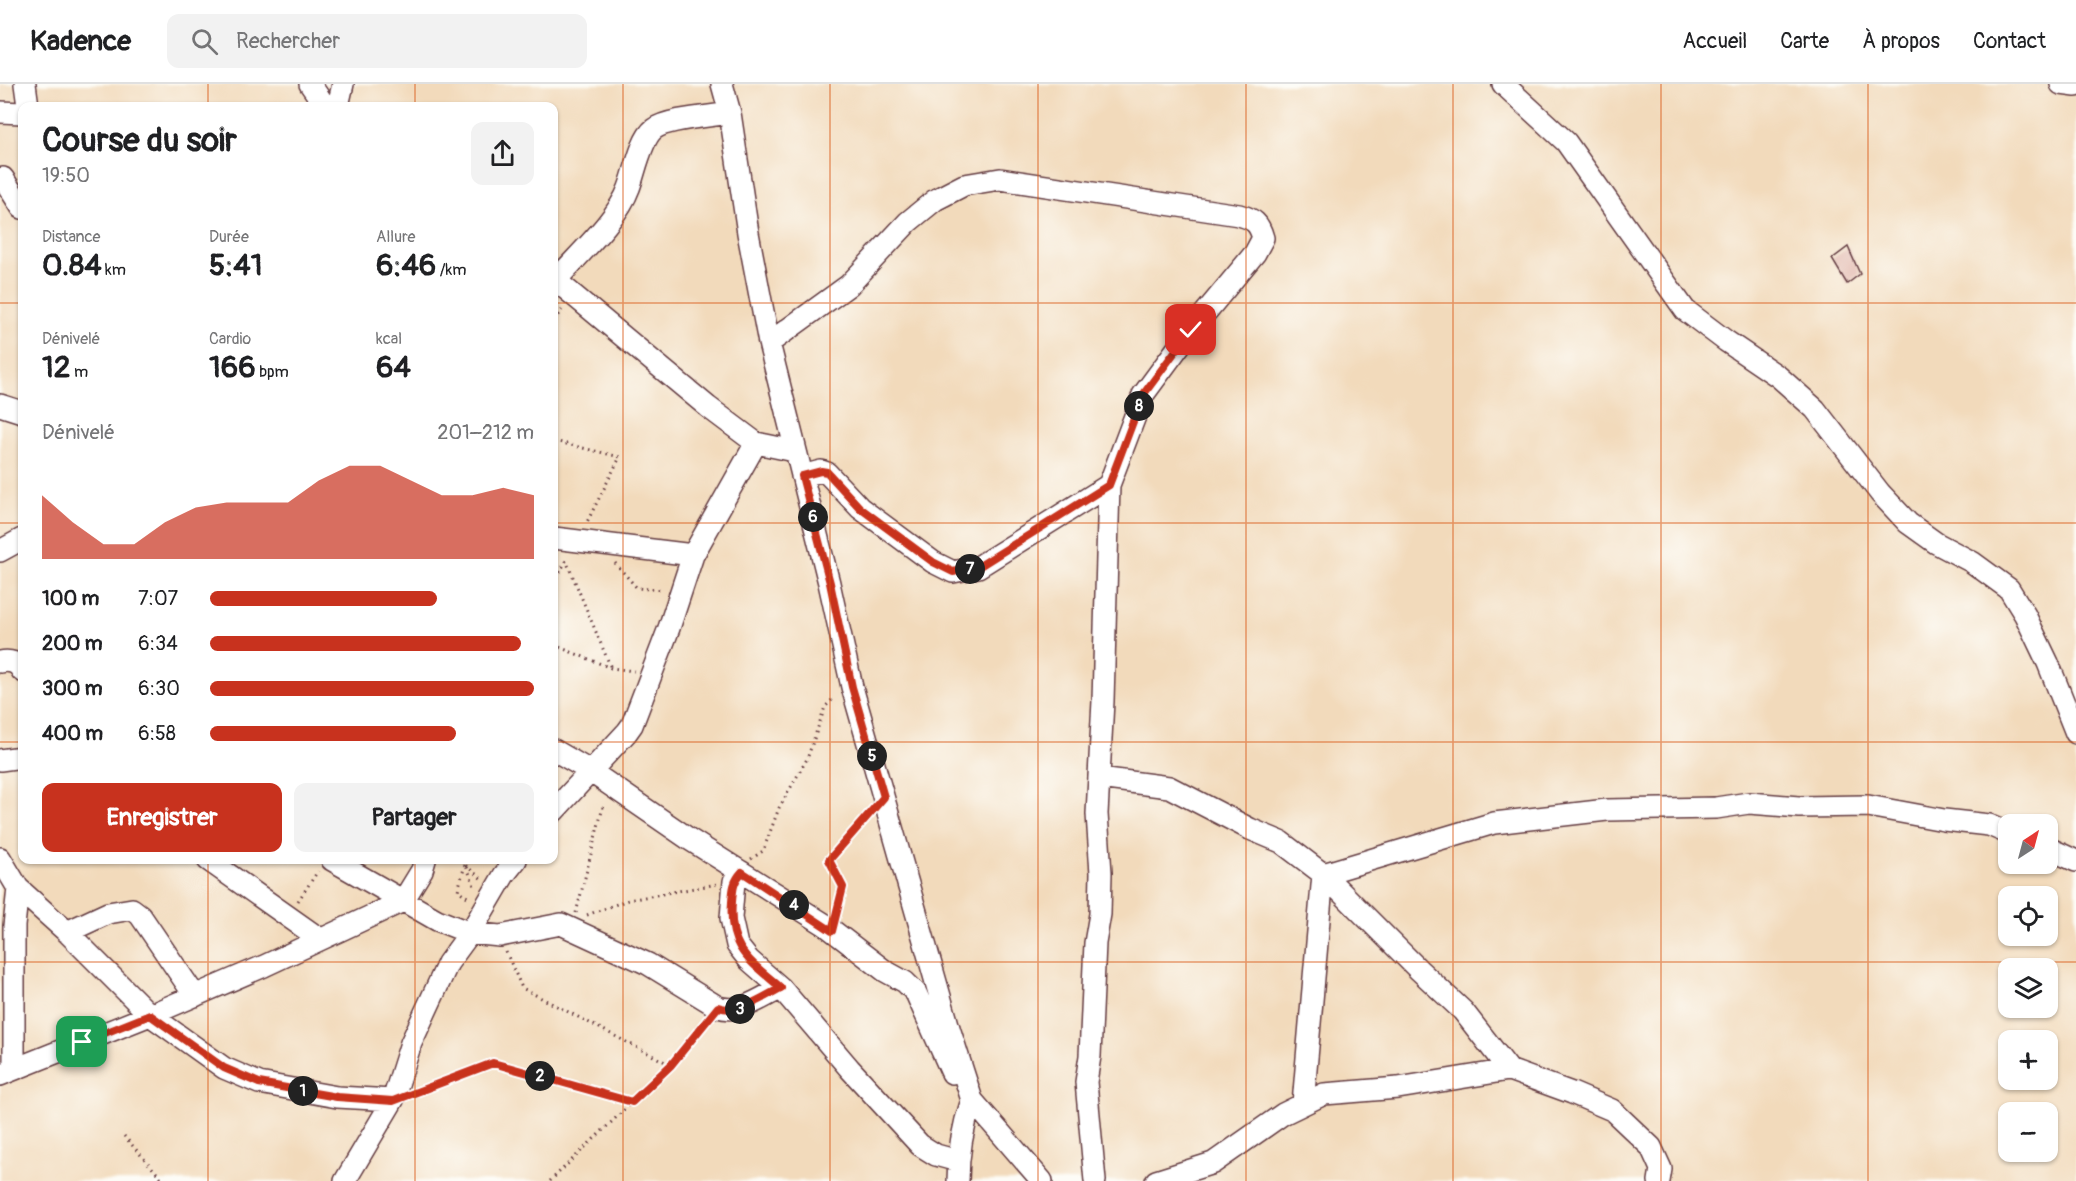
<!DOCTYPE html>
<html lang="fr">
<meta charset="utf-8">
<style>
body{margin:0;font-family:Pangolin,sans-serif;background:#f2f2f2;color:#202124;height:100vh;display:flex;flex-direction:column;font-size:22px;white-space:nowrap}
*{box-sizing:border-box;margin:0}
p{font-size:20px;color:#757577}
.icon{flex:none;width:33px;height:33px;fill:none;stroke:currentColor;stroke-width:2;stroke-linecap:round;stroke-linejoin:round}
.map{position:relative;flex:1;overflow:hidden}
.drawer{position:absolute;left:18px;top:18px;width:540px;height:762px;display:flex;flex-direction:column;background:#fff;border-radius:12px;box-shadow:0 2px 4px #0004}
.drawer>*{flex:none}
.needle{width:39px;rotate:36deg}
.buttons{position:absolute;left:1998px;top:730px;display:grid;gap:12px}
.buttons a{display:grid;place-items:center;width:60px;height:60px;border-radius:12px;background:#fff;box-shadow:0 2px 4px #0004;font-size:30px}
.pin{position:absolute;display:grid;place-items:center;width:51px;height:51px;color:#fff;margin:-26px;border-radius:12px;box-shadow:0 3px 9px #0006}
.km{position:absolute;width:30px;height:30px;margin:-15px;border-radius:50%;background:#222;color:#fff;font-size:16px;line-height:30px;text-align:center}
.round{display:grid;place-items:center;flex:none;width:63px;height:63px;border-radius:12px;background:#f2f2f2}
.overview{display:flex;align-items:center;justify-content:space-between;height:102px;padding:0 24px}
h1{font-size:33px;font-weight:800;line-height:45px}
.metrics{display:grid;grid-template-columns:repeat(3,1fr);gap:9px;height:102px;padding:6px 24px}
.metrics div{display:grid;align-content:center}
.metrics b{font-size:30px;font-weight:800}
.metrics small{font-size:16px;font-weight:400}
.metrics p{font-size:16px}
.chart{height:168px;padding:12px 24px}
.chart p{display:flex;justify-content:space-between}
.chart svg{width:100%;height:108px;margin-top:6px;fill:#c8321e;opacity:.7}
.action{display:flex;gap:12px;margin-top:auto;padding:12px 24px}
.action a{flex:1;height:69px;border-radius:12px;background:#c8321e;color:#fff;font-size:24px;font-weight:800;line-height:69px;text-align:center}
.action a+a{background:#f2f2f2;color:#202124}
ul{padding:0 24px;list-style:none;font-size:20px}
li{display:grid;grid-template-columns:96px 72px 1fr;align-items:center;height:45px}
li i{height:15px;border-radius:8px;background:#c8321e}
header{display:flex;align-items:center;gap:36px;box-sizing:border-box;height:84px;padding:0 30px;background:#fff;border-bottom:2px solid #e0e0e0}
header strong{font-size:28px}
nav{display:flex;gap:33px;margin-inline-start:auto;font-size:21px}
.search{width:420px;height:54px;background:#f2f2f2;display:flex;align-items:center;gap:15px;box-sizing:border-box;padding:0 21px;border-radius:12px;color:#757577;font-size:22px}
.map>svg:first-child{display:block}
</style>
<header>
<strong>Kadence</strong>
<div class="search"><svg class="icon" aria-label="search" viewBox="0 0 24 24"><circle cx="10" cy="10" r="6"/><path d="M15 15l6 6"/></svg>Rechercher</div>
<nav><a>Accueil</a><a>Carte</a><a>À propos</a><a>Contact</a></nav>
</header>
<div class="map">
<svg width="2076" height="1097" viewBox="0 0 2076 1097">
<rect width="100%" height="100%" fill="#fdfcf7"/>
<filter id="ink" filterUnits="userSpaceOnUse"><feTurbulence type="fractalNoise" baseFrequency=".0167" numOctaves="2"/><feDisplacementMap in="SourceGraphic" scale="12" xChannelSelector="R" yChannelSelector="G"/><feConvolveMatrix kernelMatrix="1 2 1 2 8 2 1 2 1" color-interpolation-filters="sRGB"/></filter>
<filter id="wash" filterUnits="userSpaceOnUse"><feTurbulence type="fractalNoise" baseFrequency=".008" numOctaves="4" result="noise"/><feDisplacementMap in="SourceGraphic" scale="24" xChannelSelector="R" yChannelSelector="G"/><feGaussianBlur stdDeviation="1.35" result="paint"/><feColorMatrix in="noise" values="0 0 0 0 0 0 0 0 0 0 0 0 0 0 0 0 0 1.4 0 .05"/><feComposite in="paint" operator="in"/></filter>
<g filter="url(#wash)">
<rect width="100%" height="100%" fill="#f2dabb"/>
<g id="blocks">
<path fill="#daa498" d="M 1848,163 L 1860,190 L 1847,200 L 1832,175 Z"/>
</g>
</g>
<g filter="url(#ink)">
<use href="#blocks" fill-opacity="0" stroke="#633b41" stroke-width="1.5"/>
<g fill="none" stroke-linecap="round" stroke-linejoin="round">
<defs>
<path id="minor" d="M 25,0 L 28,22
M 310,0 L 325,22
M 722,0 L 730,29 L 748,149 L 769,259 L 829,499 L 852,603 L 949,944 L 972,1016 L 1042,1097
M 1503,0 L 1566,58 L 1685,226 L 1726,257 L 1779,293 L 1815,325 L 1880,409 L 1908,439 L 1936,459 L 1972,478 L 2009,505 L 2025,531 L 2048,579 L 2076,649
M 2061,0 L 2076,2
M 338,22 L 343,0
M 0,28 L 22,29
M 3,94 L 22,124
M 554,195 L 708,323 L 756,359
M 555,197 C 578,171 618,135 629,104 C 635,89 641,55 654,45 C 666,35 713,32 730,29
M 769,259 L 849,201 L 908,138 L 935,116 L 964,101 L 1000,95 L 1239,131 C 1254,135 1259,139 1263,154 L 1255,169 L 1191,246 L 1143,311 L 1109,401 L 1103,617 L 1097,730 L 1101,789 L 1100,830 L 1095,859 L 1090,972 L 1086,998 L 1095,1097
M 0,321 L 22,328
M 802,392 L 821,387 L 827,389 L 860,424 L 933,478 L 953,488 L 978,483 L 1109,401
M 554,454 L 693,471 L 756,359 L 795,367
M 0,467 L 22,455
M 0,578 C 10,576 18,578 22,587
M 554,666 L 590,687 L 689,755 L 824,840 L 885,887 L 905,898 L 916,909 L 952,989
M 0,676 L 22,673
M 1099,694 L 1169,703 L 1250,745 L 1281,758 L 1323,790 L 1419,886 L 1463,927 L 1509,986
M 554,727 L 627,648 L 632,641 L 669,544 L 693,471
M 2048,764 L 2076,777
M 0,774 L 18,804 L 67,848 L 150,931 L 224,984 L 259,999 L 337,1013 L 393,1016 L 345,1097
M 208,776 L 320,855
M 332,776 L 437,836 L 470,849 L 500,852 L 561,840 L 648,880 L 718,923 C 741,930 761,914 781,904
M 742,788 L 734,797 L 731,834 L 737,861 L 749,876 L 781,904 L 850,985 L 920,1061 L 936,1071 L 958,1077
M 1323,790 L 1494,739 L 1607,726 L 1716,724 L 1749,719 L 1799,723 L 1868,722 L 1944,736 L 1989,741 L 2008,749
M 67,848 L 108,829 L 132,825 L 140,831 L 195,912
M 14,984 L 14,842 L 18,804
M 0,991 L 150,931 L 264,882 L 403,817 L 422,786 L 425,776
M 393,1016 L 411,959 L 448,879 L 470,849 L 504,791 L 516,776
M 1303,1020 L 1323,790
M 958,1097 C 958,1069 963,1042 972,1016
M 1156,1097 L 1213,1079 L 1283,1030 L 1324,1010 L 1398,1004 L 1509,986 L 1572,1009 L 1612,1026 L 1651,1063 L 1661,1085 L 1659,1097"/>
</defs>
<use href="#minor" stroke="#633b41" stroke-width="24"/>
<path stroke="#633b41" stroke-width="3" stroke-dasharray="1.5 4.5" stroke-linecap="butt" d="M 554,236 L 562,226
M 554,357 L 620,373 L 586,440
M 615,479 L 637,504 L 663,506
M 568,481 L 611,584
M 554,499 L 567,475
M 554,561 L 611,584 L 634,587
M 751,775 L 763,767 L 779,724 L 807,675 L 825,623 L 835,613
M 466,776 L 465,781 L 482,795
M 465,781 L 458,806 L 470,815
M 467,783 L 474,802 L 476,804
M 298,817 L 318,787
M 836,828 L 843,803 L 829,776 L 869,731
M 576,829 L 604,719
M 587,831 L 628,816 L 717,800
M 506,868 L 522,904 L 671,981
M 415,1008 L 493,979 L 632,1018
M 124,1052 L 164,1097
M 550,1097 L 671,981 L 707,936"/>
<use href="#minor" stroke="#fff" stroke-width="21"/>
</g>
</g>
<g fill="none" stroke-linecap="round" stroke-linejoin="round" filter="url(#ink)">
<defs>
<path id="route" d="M 82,958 L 150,931 L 224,984 L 259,999 L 303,1007 L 337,1013 L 393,1017 L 493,979 L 632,1018 L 671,981 L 718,923 C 741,930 761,914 781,904 C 749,876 728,865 732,818 C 733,805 733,798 742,788 L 832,847 L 843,803 L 829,776 L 884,713 L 852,603 L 830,499 L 802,392 L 821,387 L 827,388 L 860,424 L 933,478 L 953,488 L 978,483 L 1109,401 L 1143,311 L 1191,246"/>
</defs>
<use href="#route" stroke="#fff" stroke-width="12"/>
<use href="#route" stroke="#c8321e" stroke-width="8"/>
</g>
<path fill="none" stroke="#d8530f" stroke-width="1.5" stroke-opacity="0.55" d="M 208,0 L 208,22M 415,0 L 415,22M 623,0 L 623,1097M 830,0 L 830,1097M 1038,0 L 1038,1097M 1246,0 L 1246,1097M 1453,0 L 1453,1097M 1661,0 L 1661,1097M 1868,0 L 1868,1097M 0,219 L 22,219M 554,219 L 2076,219M 0,439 L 22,439M 554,439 L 2076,439M 0,658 L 22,658M 554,658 L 2076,658M 208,776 L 208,1097M 415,776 L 415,1097M 0,878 L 2076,878"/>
</svg>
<div class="buttons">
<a><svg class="needle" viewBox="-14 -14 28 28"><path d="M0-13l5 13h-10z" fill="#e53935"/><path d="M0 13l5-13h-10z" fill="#757577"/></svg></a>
<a><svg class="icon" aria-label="locate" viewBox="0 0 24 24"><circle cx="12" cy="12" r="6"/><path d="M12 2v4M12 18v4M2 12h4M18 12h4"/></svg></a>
<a><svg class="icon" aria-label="layers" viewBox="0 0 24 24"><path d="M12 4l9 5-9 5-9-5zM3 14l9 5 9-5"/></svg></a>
<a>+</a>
<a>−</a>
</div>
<div class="pin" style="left:82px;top:958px;background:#1e9e55"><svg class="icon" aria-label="arrive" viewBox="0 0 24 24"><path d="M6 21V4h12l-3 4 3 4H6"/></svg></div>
<div class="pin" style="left:1191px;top:246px;background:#d93025"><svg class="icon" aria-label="check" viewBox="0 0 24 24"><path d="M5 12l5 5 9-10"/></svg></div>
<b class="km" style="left:303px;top:1007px">1</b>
<b class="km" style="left:540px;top:992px">2</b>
<b class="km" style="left:740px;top:925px">3</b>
<b class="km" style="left:794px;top:821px">4</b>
<b class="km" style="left:872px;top:672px">5</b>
<b class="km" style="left:813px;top:433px">6</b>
<b class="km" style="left:970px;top:485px">7</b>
<b class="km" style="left:1139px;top:322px">8</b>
<section class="drawer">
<div class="overview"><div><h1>Course du soir</h1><p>19:50</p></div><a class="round"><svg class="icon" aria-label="share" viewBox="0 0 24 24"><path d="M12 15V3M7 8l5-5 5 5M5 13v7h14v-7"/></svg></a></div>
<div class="metrics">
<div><p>Distance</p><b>0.84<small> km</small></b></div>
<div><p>Durée</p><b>5:41</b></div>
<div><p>Allure</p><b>6:46<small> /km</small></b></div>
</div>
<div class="metrics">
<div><p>Dénivelé</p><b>12<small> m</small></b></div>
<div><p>Cardio</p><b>166<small> bpm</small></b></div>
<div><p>kcal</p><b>64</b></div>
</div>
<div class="chart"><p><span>Dénivelé</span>201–212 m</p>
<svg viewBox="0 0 160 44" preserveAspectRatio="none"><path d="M0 44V18L10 29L20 38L30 38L40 29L50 23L60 21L70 21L80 21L90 12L100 6L110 6L120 12L130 18L140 18L150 15L160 18V44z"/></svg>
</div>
<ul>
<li><b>100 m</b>7:07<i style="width:70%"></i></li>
<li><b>200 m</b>6:34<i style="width:96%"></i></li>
<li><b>300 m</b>6:30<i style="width:100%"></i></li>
<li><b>400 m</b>6:58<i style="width:76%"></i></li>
</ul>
<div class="action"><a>Enregistrer</a><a>Partager</a></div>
</section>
</div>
